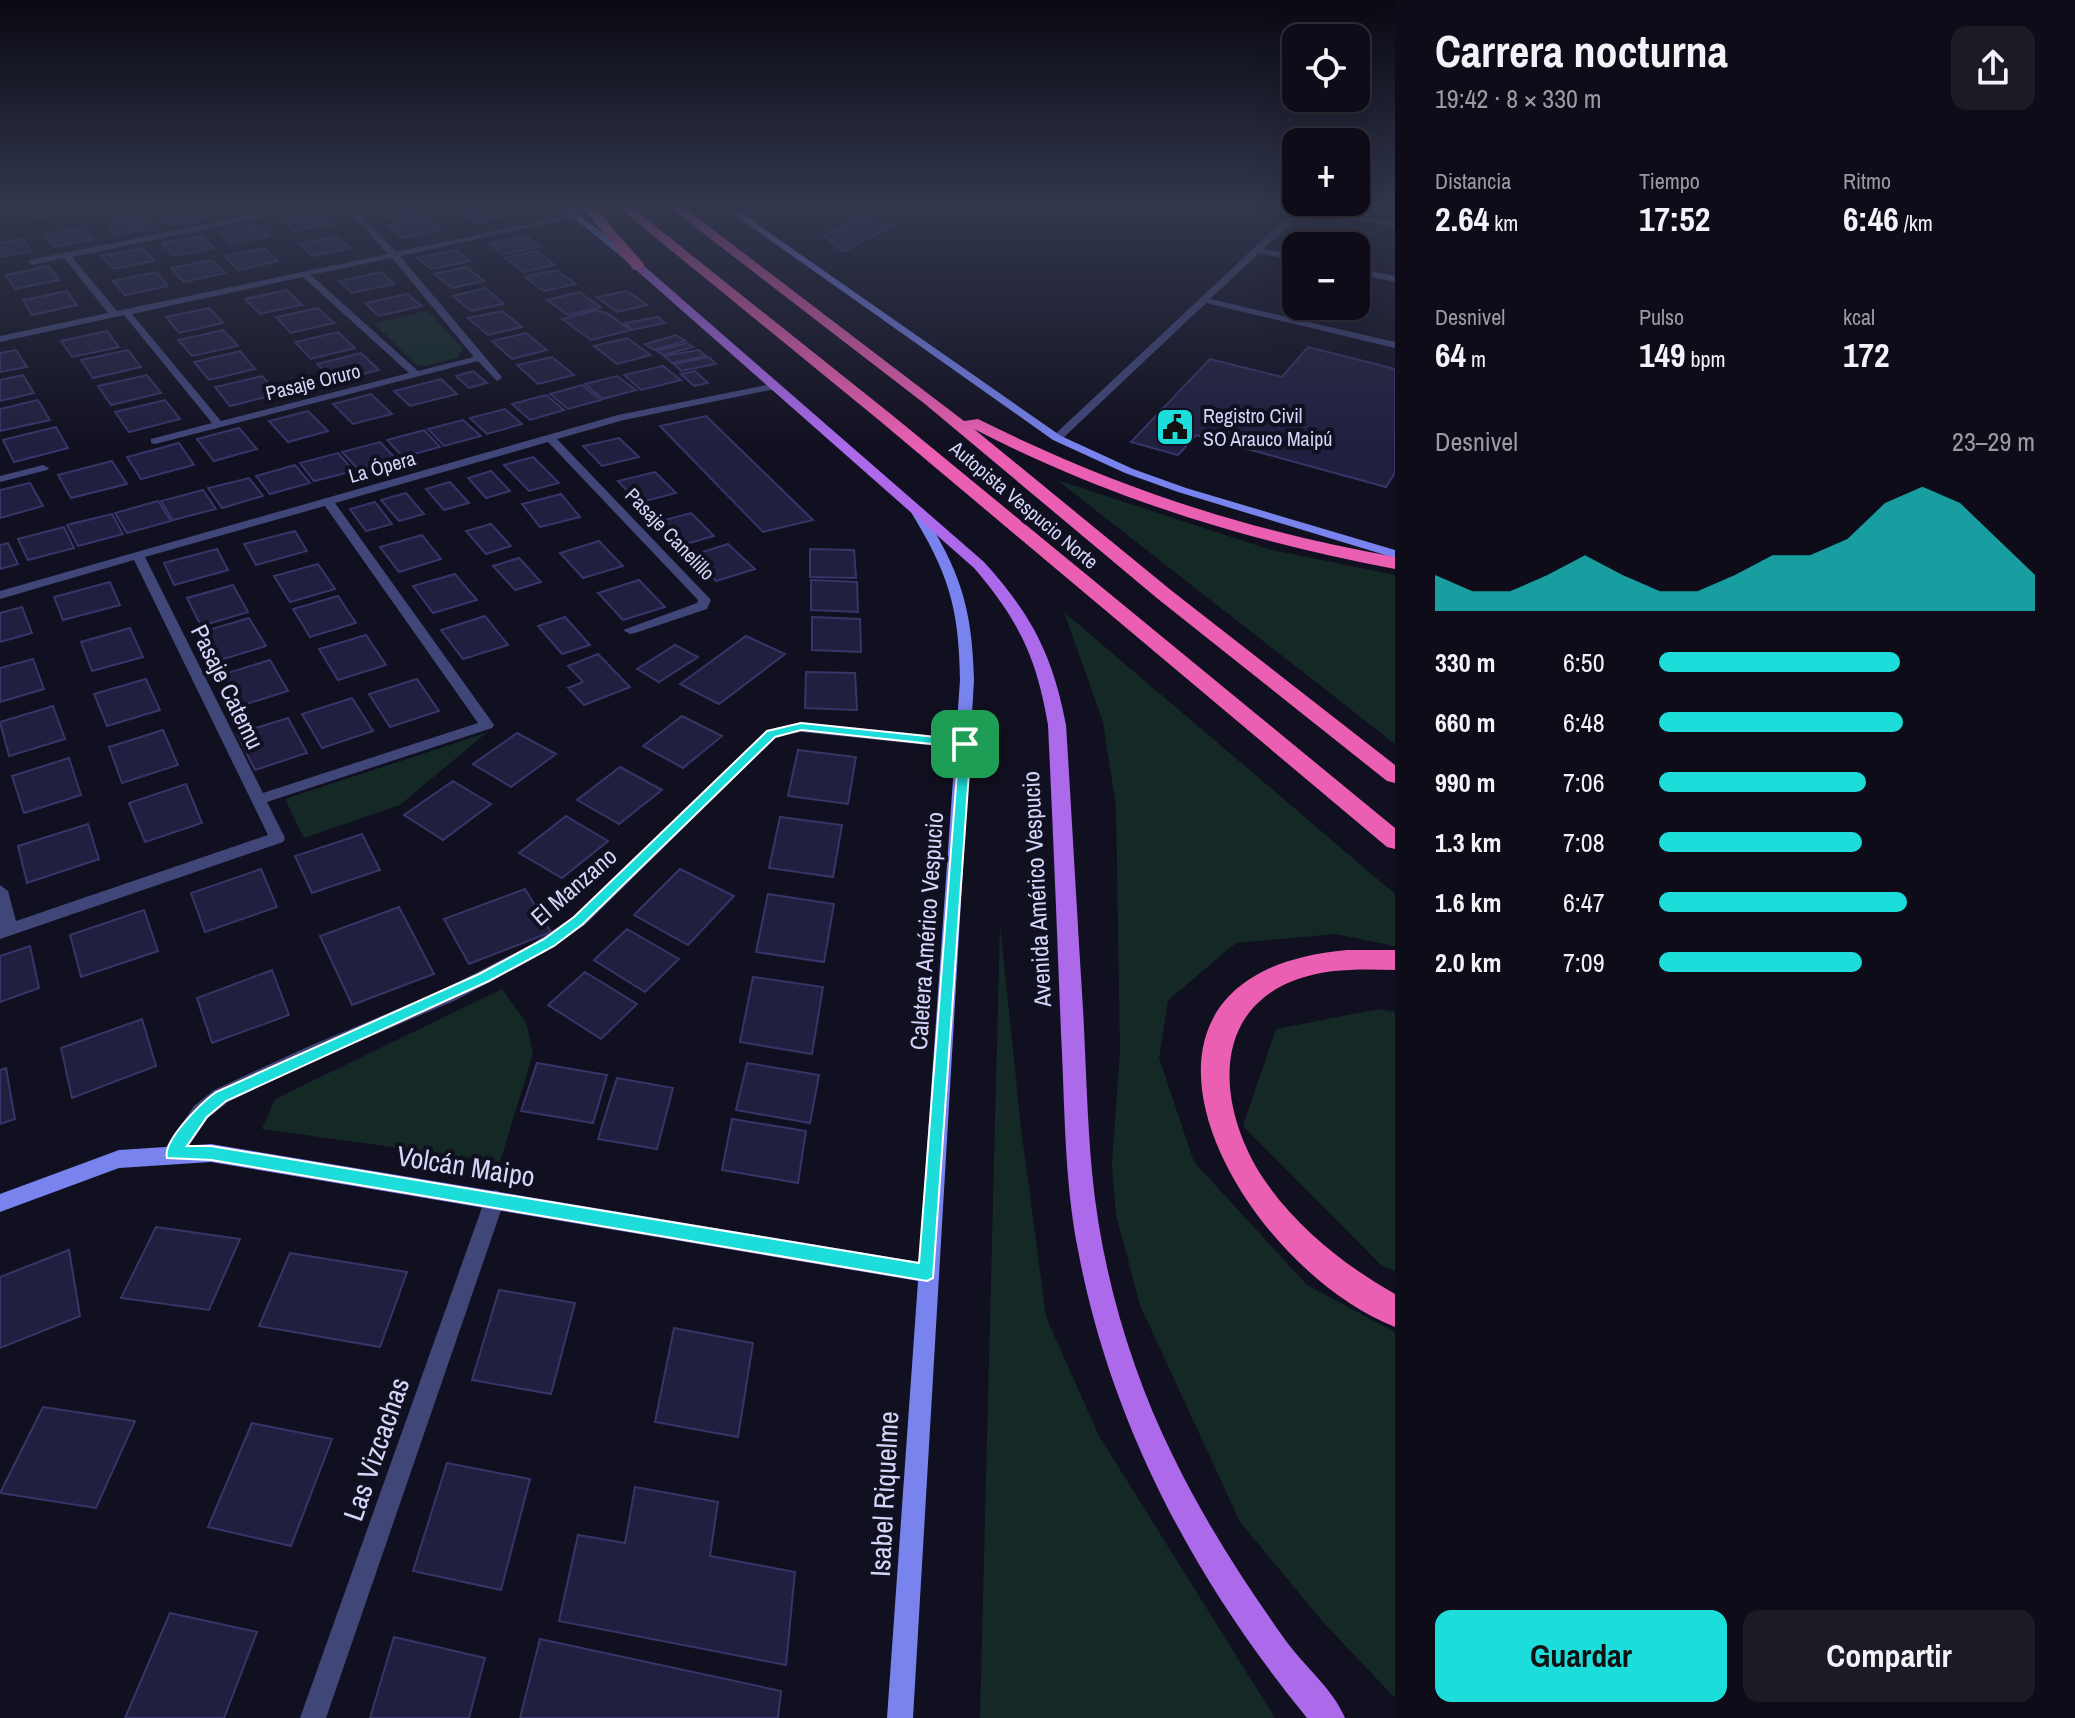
<!DOCTYPE html>
<html lang="es">
<meta charset="utf-8">
<style>
body{margin:0;font-family:"Archivo Narrow",sans-serif;background:#1b1a25;color:#f1f3f6;height:100vh;display:flex;flex-direction:column;font-size:30px;white-space:nowrap}
*{box-sizing:border-box;margin:0}
p{font-size:26px;color:#9a9ba2}
.icon{flex:none;width:44px;height:44px;fill:none;stroke:currentColor;stroke-width:2;stroke-linecap:round;stroke-linejoin:round}
.map{position:relative;flex:1;overflow:hidden}
.drawer{display:flex;flex-direction:column;background:#0d0c18;width:680px}
.drawer>*{flex:none}
.tools{position:absolute;left:1282px;top:24px;display:grid;gap:16px}
.tools a{display:grid;place-items:center;width:88px;height:88px;border-radius:16px;background:#0d0c18;box-shadow:0 8px 32px #0002,0 0 0 2px #2d2c37;font-size:40px}
.pin{position:absolute;display:grid;place-items:center;width:68px;height:68px;color:#fff;margin:-34px;border-radius:16px;box-shadow:0 4px 12px #0006}
.round{display:grid;place-items:center;flex:none;width:84px;height:84px;border-radius:16px;background:#1b1a25}
.overview{display:flex;align-items:center;justify-content:space-between;height:136px;padding:0 40px}
h1{font-size:44px;font-weight:700;line-height:60px}
.stats{display:grid;grid-template-columns:repeat(3,1fr);gap:12px;height:136px;padding:8px 40px}
.stats div{display:grid;align-content:center}
.stats b{font-size:34px;font-weight:700}
.stats small{font-size:22px;font-weight:400}
.stats p{font-size:22px}
.chart{height:224px;padding:16px 40px}
.chart p{display:flex;justify-content:space-between}
.chart svg{width:100%;height:144px;margin-top:8px;fill:#1dddda;opacity:.7}
.cta{display:flex;gap:16px;margin-top:auto;padding:16px 40px}
.cta a{flex:1;height:92px;border-radius:16px;background:#1dddda;color:#111;font-size:32px;font-weight:700;line-height:92px;text-align:center}
.cta a+a{background:#1b1a25;color:#f1f3f6}
ul{padding:0 40px;list-style:none;font-size:26px}
li{display:grid;grid-template-columns:128px 96px 1fr;align-items:center;height:60px}
li i{height:20px;border-radius:10px;background:#1dddda}
main{display:flex;flex:1;min-height:0}
.map>svg:first-child{display:block}
</style>
<main>
<div class="map">
<svg width="1395" height="1718" viewBox="0 0 1395 1718">
<rect width="100%" height="100%" fill="#111020"/>
<path fill="#142926" d="M 427,311 L 463,349 L 457,358 L 424,366 L 415,364 L 375,324 Z
M 1057,480 L 1268,549 L 1395,575 L 1395,744 Z
M 1064,612 L 1395,894 L 1395,946 L 1335,934 L 1236,943 L 1168,1000 L 1159,1058 L 1194,1162 L 1307,1285 L 1395,1332 L 1395,1698 L 1324,1623 L 1240,1522 L 1140,1305 L 1116,1215 L 1112,1164 L 1120,1051 L 1116,806 L 1103,722 Z
M 486,733 L 400,805 L 304,838 L 285,799 Z
M 1000,925 L 1021,1128 L 1046,1317 L 1099,1436 L 1275,1718 L 980,1718 Z
M 502,989 L 526,1022 L 533,1054 L 500,1162 L 262,1129 L 275,1099 Z
M 1379,1009 L 1395,1012 L 1395,1271 L 1382,1266 L 1243,1126 L 1276,1029 Z"/>
<path fill="#211f3f" stroke="#383468" stroke-width="2" d="M 26,206 L 53,206 L 58,215 L 36,219 Z
M 195,206 L 207,218 L 169,225 L 158,213 Z
M 222,206 L 264,206 L 229,213 Z
M 383,206 L 415,206 L 424,212 L 388,219 L 373,208 Z
M 483,206 L 494,206 L 509,216 L 474,223 L 457,211 Z
M 1091,206 L 1145,206 L 1133,215 Z
M 318,212 L 332,224 L 295,231 L 282,219 Z
M 144,216 L 154,228 L 115,235 L 105,223 Z
M 423,218 L 439,230 L 403,238 L 387,226 Z
M 857,218 L 891,226 L 843,252 L 824,235 Z
M 257,224 L 270,236 L 232,244 L 219,232 Z
M 84,227 L 94,239 L 54,247 L 44,235 Z
M 202,236 L 214,248 L 174,256 L 162,243 Z
M 336,236 L 351,248 L 313,256 L 299,244 Z
M 526,236 L 541,246 L 503,254 L 489,244 Z
M 22,239 L 31,251 L 0,257 L 0,243 Z
M 143,248 L 154,261 L 113,269 L 102,256 Z
M 264,248 L 278,261 L 238,270 L 225,256 Z
M 456,250 L 470,261 L 431,269 L 417,258 Z
M 535,251 L 555,265 L 524,272 L 505,258 Z
M 212,260 L 225,273 L 184,282 L 171,268 Z
M 49,266 L 59,280 L 15,289 L 6,275 Z
M 466,267 L 484,281 L 452,288 L 434,274 Z
M 556,270 L 576,284 L 544,291 L 525,277 Z
M 156,272 L 168,286 L 125,295 L 113,281 Z
M 381,272 L 394,284 L 352,293 L 339,281 Z
M 485,288 L 504,304 L 471,311 L 453,296 Z
M 287,290 L 302,305 L 260,314 L 245,299 Z
M 67,291 L 77,305 L 32,315 L 23,300 Z
M 627,291 L 647,305 L 617,312 L 597,297 Z
M 579,292 L 601,307 L 568,315 L 547,300 Z
M 407,294 L 422,306 L 379,316 L 365,303 Z
M 209,308 L 223,323 L 179,333 L 166,317 Z
M 318,308 L 334,323 L 291,333 L 276,317 Z
M 597,310 L 608,314 L 631,330 L 591,340 L 562,319 Z
M 502,311 L 522,327 L 488,335 L 468,318 Z
M 658,317 L 665,323 L 632,330 L 625,323 Z
M 223,330 L 238,346 L 192,356 L 178,340 Z
M 107,331 L 119,347 L 72,357 L 61,341 Z
M 338,332 L 355,348 L 311,359 L 295,342 Z
M 526,333 L 547,350 L 512,359 L 492,341 Z
M 676,335 L 685,341 L 654,350 L 645,344 Z
M 627,338 L 651,355 L 617,364 L 594,346 Z
M 687,343 L 693,347 L 663,355 L 657,351 Z
M 1308,347 L 1395,369 L 1395,473 L 1386,487 L 1196,435 L 1178,455 L 1131,442 L 1210,359 L 1282,377 Z
M 16,350 L 27,367 L 0,372 L 0,353 Z
M 128,350 L 141,367 L 93,378 L 81,360 Z
M 699,350 L 706,356 L 672,363 L 664,356 Z
M 240,351 L 255,369 L 209,380 L 194,362 Z
M 361,353 L 379,370 L 335,381 L 317,364 Z
M 552,357 L 574,375 L 538,384 L 517,365 Z
M 709,357 L 716,364 L 681,371 L 674,364 Z
M 663,366 L 681,380 L 641,390 L 624,375 Z
M 473,371 L 487,383 L 469,388 L 456,376 Z
M 695,371 L 708,383 L 694,386 L 681,374 Z
M 23,375 L 34,393 L 0,401 L 0,380 Z
M 147,375 L 161,393 L 111,405 L 98,386 Z
M 262,376 L 278,394 L 230,406 L 215,387 Z
M 617,376 L 636,390 L 603,399 L 585,384 Z
M 441,379 L 457,394 L 410,406 L 394,391 Z
M 582,385 L 601,400 L 568,409 L 550,394 Z
M 371,394 L 392,414 L 353,424 L 333,404 Z
M 546,395 L 564,410 L 530,420 L 512,404 Z
M 38,400 L 50,420 L 0,431 L 0,409 Z
M 165,400 L 180,419 L 129,432 L 115,412 Z
M 505,409 L 522,424 L 487,434 L 470,418 Z
M 308,411 L 328,431 L 288,442 L 269,421 Z
M 706,416 L 813,520 L 763,532 L 660,426 Z
M 463,420 L 481,436 L 444,446 L 428,429 Z
M 56,427 L 68,448 L 14,462 L 3,440 Z
M 239,428 L 257,449 L 214,461 L 197,439 Z
M 424,430 L 440,447 L 403,457 L 387,440 Z
M 619,438 L 639,457 L 602,466 L 583,446 Z
M 380,442 L 396,459 L 358,469 L 342,452 Z
M 179,443 L 194,465 L 141,479 L 127,457 Z
M 338,453 L 354,471 L 314,481 L 300,463 Z
M 533,457 L 559,483 L 529,491 L 504,465 Z
M 112,461 L 127,484 L 71,498 L 58,475 Z
M 295,465 L 310,483 L 270,494 L 256,476 Z
M 491,471 L 510,491 L 486,498 L 468,478 Z
M 655,472 L 676,493 L 638,503 L 618,481 Z
M 249,478 L 263,496 L 222,508 L 208,488 Z
M 450,482 L 469,503 L 444,510 L 426,489 Z
M 30,483 L 43,506 L 0,518 L 0,490 Z
M 203,490 L 216,509 L 173,520 L 161,501 Z
M 406,493 L 424,514 L 399,521 L 381,500 Z
M 561,494 L 580,517 L 540,527 L 522,504 Z
M 158,501 L 171,521 L 127,533 L 115,513 Z
M 375,502 L 392,524 L 366,531 L 350,509 Z
M 691,513 L 714,536 L 675,547 L 653,523 Z
M 112,514 L 123,534 L 78,546 L 67,525 Z
M 491,524 L 511,546 L 486,554 L 466,531 Z
M 64,527 L 74,548 L 28,560 L 18,539 Z
M 295,531 L 307,551 L 256,565 L 244,544 Z
M 422,535 L 441,559 L 399,572 L 380,547 Z
M 599,541 L 623,566 L 583,578 L 560,553 Z
M 8,543 L 18,564 L 0,569 L 0,545 Z
M 728,544 L 755,569 L 716,581 L 690,556 Z
M 217,549 L 228,570 L 174,585 L 164,563 Z
M 810,549 L 854,550 L 856,578 L 810,577 Z
M 519,558 L 541,582 L 515,590 L 493,566 Z
M 318,564 L 335,589 L 290,602 L 274,576 Z
M 455,574 L 477,600 L 433,613 L 413,586 Z
M 639,580 L 665,607 L 623,620 L 598,593 Z
M 811,580 L 857,582 L 858,612 L 811,610 Z
M 110,582 L 120,605 L 63,620 L 54,597 Z
M 233,585 L 248,612 L 201,626 L 187,598 Z
M 338,596 L 356,623 L 310,637 L 293,609 Z
M 22,607 L 32,633 L 0,642 L 0,613 Z
M 485,616 L 508,645 L 463,659 L 441,630 Z
M 565,617 L 590,645 L 562,654 L 538,626 Z
M 812,617 L 860,619 L 861,652 L 812,650 Z
M 249,618 L 266,646 L 217,661 L 202,632 Z
M 130,628 L 143,657 L 92,671 L 81,642 Z
M 366,635 L 386,665 L 338,680 L 319,649 Z
M 746,636 L 785,654 L 719,704 L 680,684 Z
M 675,645 L 698,657 L 659,682 L 637,669 Z
M 598,654 L 630,687 L 584,705 L 568,688 L 583,682 L 568,666 Z
M 33,659 L 44,689 L 0,702 L 0,668 Z
M 270,660 L 288,691 L 237,707 L 221,675 Z
M 806,672 L 855,673 L 857,710 L 805,708 Z
M 146,679 L 160,710 L 107,726 L 94,694 Z
M 417,679 L 439,711 L 390,727 L 369,694 Z
M 352,698 L 373,731 L 322,748 L 302,714 Z
M 53,706 L 65,739 L 9,756 L 0,722 Z
M 682,716 L 722,736 L 683,768 L 643,746 Z
M 288,718 L 307,753 L 255,770 L 237,734 Z
M 163,730 L 178,765 L 122,783 L 109,747 Z
M 517,733 L 556,754 L 511,787 L 473,764 Z
M 798,750 L 856,757 L 848,804 L 788,796 Z
M 69,758 L 81,795 L 24,813 L 12,776 Z
M 620,767 L 662,790 L 619,824 L 577,800 Z
M 453,781 L 491,804 L 443,840 L 404,815 Z
M 186,784 L 202,823 L 145,842 L 129,803 Z
M 566,816 L 608,841 L 562,878 L 519,853 Z
M 780,817 L 842,825 L 833,877 L 769,868 Z
M 88,824 L 99,859 L 27,883 L 18,846 Z
M 362,834 L 380,870 L 312,893 L 295,856 Z
M 261,869 L 277,907 L 205,932 L 191,893 Z
M 680,869 L 734,896 L 688,945 L 634,915 Z
M 525,889 L 551,932 L 469,964 L 444,919 Z
M 768,894 L 834,904 L 824,962 L 756,952 Z
M 399,907 L 434,974 L 352,1005 L 320,936 Z
M 144,910 L 158,951 L 81,977 L 70,935 Z
M 627,929 L 679,959 L 645,992 L 594,960 Z
M 30,946 L 39,988 L 0,1002 L 0,956 Z
M 272,970 L 289,1015 L 212,1043 L 197,998 Z
M 585,972 L 637,1004 L 601,1039 L 548,1005 Z
M 753,977 L 823,987 L 812,1054 L 740,1042 Z
M 142,1019 L 156,1066 L 72,1098 L 61,1048 Z
M 537,1063 L 607,1075 L 593,1123 L 521,1111 Z
M 747,1063 L 819,1075 L 810,1123 L 736,1110 Z
M 6,1068 L 15,1119 L 0,1124 L 0,1070 Z
M 617,1078 L 673,1088 L 657,1149 L 598,1139 Z
M 732,1119 L 806,1131 L 798,1183 L 722,1170 Z
M 156,1227 L 240,1239 L 209,1310 L 121,1298 Z
M 69,1250 L 80,1316 L 0,1348 L 0,1277 Z
M 290,1253 L 407,1272 L 380,1347 L 259,1326 Z
M 499,1290 L 575,1303 L 551,1394 L 472,1380 Z
M 674,1328 L 753,1343 L 738,1437 L 655,1422 Z
M 43,1407 L 135,1421 L 96,1508 L 0,1493 Z
M 252,1423 L 332,1439 L 291,1546 L 208,1527 Z
M 447,1463 L 530,1479 L 501,1590 L 413,1571 Z
M 635,1487 L 718,1502 L 710,1556 L 795,1572 L 786,1665 L 559,1621 L 578,1535 L 625,1543 Z
M 170,1613 L 257,1632 L 224,1718 L 125,1718 Z
M 394,1637 L 485,1658 L 469,1718 L 370,1718 Z
M 540,1639 L 781,1691 L 778,1718 L 520,1718 Z"/>
<g fill="none" stroke-linecap="round" stroke-linejoin="round">
<path fill="#414679" fill-rule="evenodd" d="M 299,206 L 316,206 L 72,257 L 117,311 L 388,254 L 344,206 L 352,206 L 396,252 L 576,214 L 580,216 L 400,256 L 501,376 L 502,378 L 497,381 L 478,361 L 155,444 L 151,443 L 151,439 L 212,423 L 124,315 L 0,342 L 0,336 L 108,313 L 64,258 L 32,265 L 28,262 L 29,260 ZM 392,258 L 474,357 L 418,371 L 311,275 ZM 303,277 L 409,373 L 221,421 L 132,314 Z
M 1299,206 L 1395,223 L 1395,227 L 1305,210 L 1263,249 L 1296,255 L 1296,261 L 1259,253 L 1210,299 L 1395,342 L 1395,348 L 1206,303 L 1061,440 L 1053,440 L 1053,436 Z
M 1356,268 L 1395,276 L 1395,282 L 1356,274 Z
M 776,383 L 781,386 L 780,388 L 624,420 L 557,439 L 711,600 L 707,609 L 635,633 L 630,634 L 623,630 L 697,603 L 698,600 L 548,442 L 335,503 L 492,722 L 494,725 L 492,728 L 267,802 L 285,838 L 283,842 L 0,939 L 0,885 L 8,891 L 16,921 L 268,835 L 134,560 L 0,599 L 0,591 L 618,415 ZM 325,506 L 478,723 L 263,793 L 145,557 Z
M 43,465 L 49,468 L 47,470 L 0,482 L 0,476 Z
M 801,722 L 965,739 L 972,744 L 965,749 L 801,732 L 776,737 L 585,925 L 544,953 L 456,1000 L 318,1059 L 228,1102 L 208,1118 L 180,1159 L 173,1162 L 166,1159 L 163,1153 L 166,1147 L 194,1106 L 214,1090 L 305,1048 L 443,990 L 532,944 L 573,917 L 766,731 Z
M 495,1190 L 502,1193 L 505,1199 L 326,1718 L 300,1718 L 485,1199 L 488,1193 Z"/>
<path fill="#7883ed" fill-rule="evenodd" d="M 559,206 L 568,206 L 634,258 L 634,262 L 628,262 Z
M 722,206 L 731,206 L 1061,436 L 1133,469 L 1186,488 L 1395,550 L 1395,558 L 1178,492 L 1125,473 L 1053,440 Z
M 915,506 L 921,509 C 960,571 972,606 974,680 L 913,1718 L 887,1718 L 918,1281 L 211,1162 L 119,1168 L 0,1212 L 0,1194 L 119,1150 L 211,1144 L 919,1262 L 960,680 C 959,606 948,572 909,509 Z"/>
<path fill="#ac6aeb" fill-rule="evenodd" d="M 635,265 L 643,265 L 984,562 C 1031,614 1053,655 1066,725 C 1072,820 1077,914 1083,1009 C 1086,1063 1087,1118 1092,1172 C 1101,1269 1130,1369 1173,1456 C 1205,1522 1244,1582 1286,1641 C 1305,1667 1333,1689 1345,1718 L 1307,1718 C 1195,1581 1111,1425 1078,1250 C 1064,1179 1065,1106 1061,1033 C 1057,931 1053,828 1048,725 C 1037,658 1018,619 974,568 L 635,269 Z"/>
<path fill="#ea5fb2" fill-rule="evenodd" d="M 581,206 L 593,206 L 644,264 L 644,270 L 634,270 Z
M 617,206 L 630,206 L 892,415 L 1395,828 L 1395,849 L 1387,847 L 880,421 Z
M 668,206 L 682,206 L 964,421 L 978,419 C 1114,487 1245,530 1395,557 L 1395,569 C 1247,541 1108,498 974,429 L 1172,591 L 1395,765 L 1395,783 L 1387,781 L 1158,599 L 925,404 Z
M 1347,950 L 1395,950 L 1395,970 C 1363,969 1329,968 1298,979 C 1207,1011 1219,1111 1263,1178 C 1296,1227 1344,1265 1395,1294 L 1395,1327 C 1234,1263 1077,974 1347,950 Z"/>
</g>
<linearGradient id="sky" x2="0" y2="1"><stop stop-color="#090912"/><stop offset="0.46" stop-color="#32374e"/><stop offset="1" stop-color="#32374e" stop-opacity="0"/></linearGradient>
<rect width="1395" height="447" fill="url(#sky)"/>
<path fill="#1dddda" stroke="#fff" stroke-width="2" fill-rule="evenodd" d="M 801,723 L 965,740 L 971,744 L 933,1278 L 927,1281 L 211,1160 L 167,1158 C 162,1141 202,1102 216,1092 L 479,974 L 544,939 L 574,917 L 767,731 ZM 801,730 L 959,747 L 919,1263 L 211,1146 L 187,1146 L 207,1117 L 226,1101 L 489,981 L 554,946 L 583,924 L 775,737 Z"/>
<defs>
<symbol id="civic-square" viewBox="-11 -11 22 22"><rect x="-9" y="-9" width="18" height="18" rx="4" fill="#1dddda" stroke="#111020"/><path d="M-.6-6.5H3V-4.5H.6V-3L4-1V1h2V6H-6V1h2V-1L-.6-3ZM-1.2 2.5V6h2.4V2.5Z" fill="#111"/></symbol>
</defs>
<g fill-rule="evenodd">
<use href="#civic-square" x="1153" y="405" width="44" height="44"/>
</g>
<g text-anchor="middle" stroke-width="8" stroke-linejoin="round" paint-order="stroke">
<g font-size="20" fill="#d5d5f9" stroke="#111020">
<text transform="translate(313 382) rotate(-14)" y="7">Pasaje Oruro</text>
<text transform="translate(382 467) rotate(-16)" y="7">La Ópera</text>
<text transform="translate(1024 505) rotate(40)" y="7">Autopista Vespucio Norte</text>
<text transform="translate(670 534) rotate(46)" y="7">Pasaje Canelillo</text>
</g>
<g font-size="20" fill="#d5d5f9" stroke="#111020" text-anchor="start">
<text x="1203" y="423">Registro Civil<tspan x="1203" dy="23">SO Arauco Maipú</tspan></text>
</g>
<g font-size="24" fill="#d5d5f9" stroke="#111020">
<text transform="translate(227 687) rotate(64)" y="8">Pasaje Catemu</text>
<text transform="translate(574 887) rotate(-41)" y="8">El Manzano</text>
<text transform="translate(1037 889) rotate(-93)" y="8">Avenida Américo Vespucio</text>
<text transform="translate(927 931) rotate(-86)" y="8">Caletera Américo Vespucio</text>
</g>
<g font-size="28" fill="#d5d5f9" stroke="#111020">
<text transform="translate(466 1166) rotate(9)" y="10">Volcán Maipo</text>
<text transform="translate(376 1449) rotate(-71)" y="10">Las Vizcachas</text>
<text transform="translate(884 1494) rotate(-87)" y="10">Isabel Riquelme</text>
</g>
</g>
</svg>
<div class="tools">
<a><svg class="icon" aria-label="locate" viewBox="0 0 24 24"><circle cx="12" cy="12" r="6"/><path d="M12 2v4M12 18v4M2 12h4M18 12h4"/></svg></a>
<a>+</a>
<a>−</a>
</div>
<div class="pin" style="left:965px;top:744px;background:#1e9e55"><svg class="icon" aria-label="arrive" viewBox="0 0 24 24"><path d="M6 21V4h12l-3 4 3 4H6"/></svg></div>
</div>
<section class="drawer">
<div class="overview"><div><h1>Carrera nocturna</h1><p>19:42 · 8 × 330 m</p></div><a class="round"><svg class="icon" aria-label="share" viewBox="0 0 24 24"><path d="M12 15V3M7 8l5-5 5 5M5 13v7h14v-7"/></svg></a></div>
<div class="stats">
<div><p>Distancia</p><b>2.64<small> km</small></b></div>
<div><p>Tiempo</p><b>17:52</b></div>
<div><p>Ritmo</p><b>6:46<small> /km</small></b></div>
</div>
<div class="stats">
<div><p>Desnivel</p><b>64<small> m</small></b></div>
<div><p>Pulso</p><b>149<small> bpm</small></b></div>
<div><p>kcal</p><b>172</b></div>
</div>
<div class="chart"><p><span>Desnivel</span>23–29 m</p>
<svg viewBox="0 0 160 44" preserveAspectRatio="none"><path d="M0 44V33L10 38L20 38L30 33L40 27L50 33L60 38L70 38L80 33L90 27L100 27L110 22L120 11L130 6L140 11L150 22L160 33V44z"/></svg>
</div>
<ul>
<li><b>330 m</b>6:50<i style="width:64%"></i></li>
<li><b>660 m</b>6:48<i style="width:65%"></i></li>
<li><b>990 m</b>7:06<i style="width:55%"></i></li>
<li><b>1.3 km</b>7:08<i style="width:54%"></i></li>
<li><b>1.6 km</b>6:47<i style="width:66%"></i></li>
<li><b>2.0 km</b>7:09<i style="width:54%"></i></li>
</ul>
<div class="cta"><a>Guardar</a><a>Compartir</a></div>
</section>
</main>
